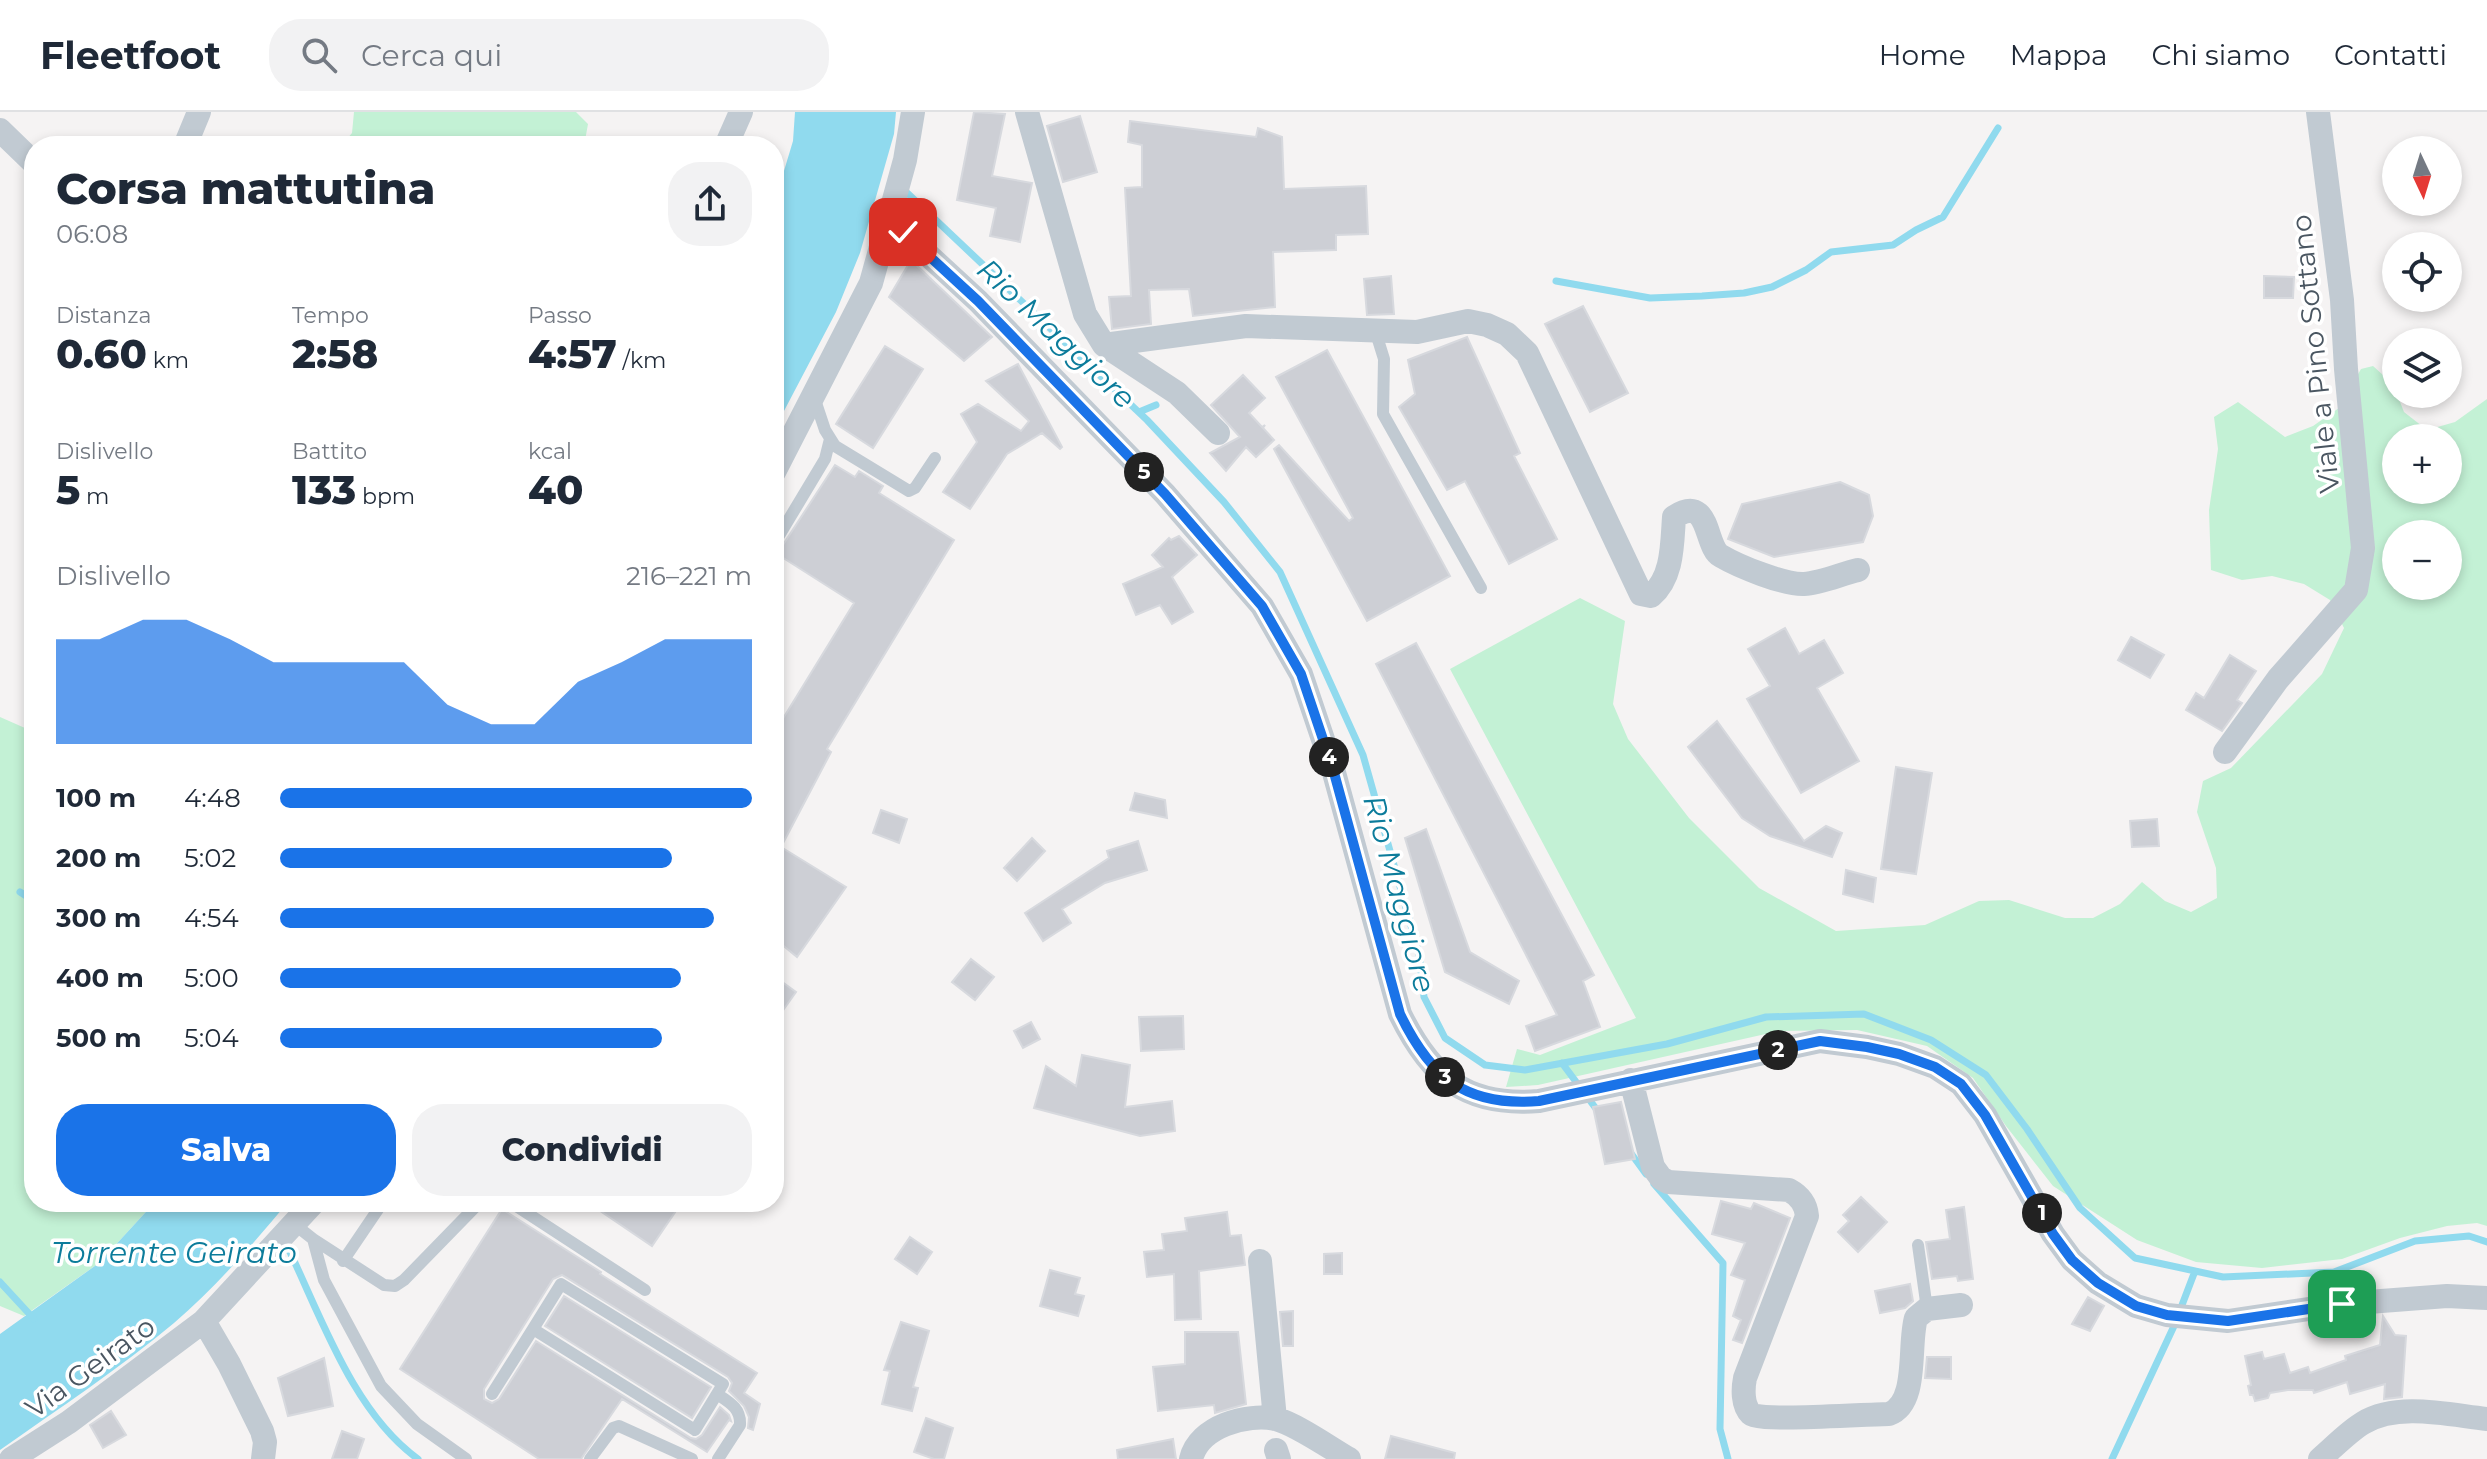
<!DOCTYPE html>
<html lang="it">
<meta charset="utf-8">
<style>
body{margin:0;font-family:Montserrat,sans-serif;background:#f2f2f3;color:#1f2937;height:100vh;display:flex;flex-direction:column;font-size:30px;white-space:nowrap}
*{box-sizing:border-box;margin:0}
p{font-size:26px;color:#747a83}
.icon{flex:none;width:44px;height:44px;fill:none;stroke:currentColor;stroke-width:2;stroke-linecap:round;stroke-linejoin:round}
.map{position:relative;flex:1;overflow:hidden}
.sheet{position:absolute;left:24px;top:24px;width:760px;height:1076px;display:flex;flex-direction:column;background:#fff;border-radius:32px;box-shadow:0 4px 12px #0003}
.sheet>*{flex:none}
.needle{width:52px;rotate:176deg}
.tools{position:absolute;left:2382px;top:24px;display:grid;gap:16px}
.tools a{display:grid;place-items:center;width:80px;height:80px;border-radius:50%;background:#fff;box-shadow:0 4px 12px #0003;font-size:40px}
.pin{position:absolute;display:grid;place-items:center;width:68px;height:68px;color:#fff;margin:-34px;border-radius:16px;box-shadow:0 4px 12px #0006}
.km{position:absolute;width:40px;height:40px;margin:-20px;border-radius:50%;background:#222;color:#fff;font-size:22px;line-height:40px;text-align:center}
.round{display:grid;place-items:center;flex:none;width:84px;height:84px;border-radius:32px;background:#f2f2f3}
.headline{display:flex;align-items:center;justify-content:space-between;height:136px;padding:0 32px}
h1{font-size:44px;font-weight:800;line-height:60px}
.figures{display:grid;grid-template-columns:repeat(3,1fr);gap:12px;height:136px;padding:8px 32px}
.figures div{display:grid;align-content:center}
.figures b{font-size:40px;font-weight:800}
.figures small{font-size:22px;font-weight:400}
.figures p{font-size:22px}
.chart{height:224px;padding:16px 32px}
.chart p{display:flex;justify-content:space-between}
.chart svg{width:100%;height:144px;margin-top:8px;fill:#1a73e8;opacity:.7}
.primary-button{display:flex;gap:16px;margin-top:auto;padding:16px 32px}
.primary-button a{flex:1;height:92px;border-radius:32px;background:#1a73e8;color:#fff;font-size:32px;font-weight:800;line-height:92px;text-align:center}
.primary-button a+a{background:#f2f2f3;color:#1f2937}
ul{padding:0 32px;list-style:none;font-size:26px}
li{display:grid;grid-template-columns:128px 96px 1fr;align-items:center;height:60px}
li i{height:20px;border-radius:10px;background:#1a73e8}
header{display:flex;align-items:center;gap:48px;box-sizing:border-box;height:112px;padding:0 40px;background:#fff;border-bottom:2px solid #e0e1e3}
header strong{font-size:38px}
nav{display:flex;gap:44px;margin-inline-start:auto;font-size:28px}
.search{width:560px;height:72px;background:#f2f2f3;display:flex;align-items:center;gap:20px;box-sizing:border-box;padding:0 28px;border-radius:32px;color:#747a83;font-size:30px}
.map>svg:first-child{display:block}
</style>
<header>
<strong>Fleetfoot</strong>
<div class="search"><svg class="icon" aria-label="search" viewBox="0 0 24 24"><circle cx="10" cy="10" r="6"/><path d="M15 15l6 6"/></svg>Cerca qui</div>
<nav><a>Home</a><a>Mappa</a><a>Chi siamo</a><a>Contatti</a></nav>
</header>
<div class="map">
<svg width="2487" height="1347" viewBox="0 0 2487 1347">
<rect width="100%" height="100%" fill="#f5f3f3"/>
<path fill="#c3f1d5" fill-rule="evenodd" d="M 354,0 L 576,0 L 588,12 L 584,34 L 341,34 L 352,21 Z
M 2373,254 L 2393,272 L 2404,300 L 2427,318 L 2455,310 L 2487,287 L 2487,1114 L 2477,1111 L 2447,1114 L 2400,1126 L 2342,1147 L 2262,1156 L 2196,1150 L 2137,1128 L 2053,1074 L 2006,1014 L 1973,966 L 1927,934 L 1857,918 L 1779,919 L 1538,973 L 1506,975 L 1517,937 L 1540,943 L 1636,906 L 1450,557 L 1580,486 L 1625,509 L 1613,592 L 1628,627 L 1689,706 L 1759,776 L 1836,819 L 1925,813 L 1979,789 L 2009,788 L 2065,806 L 2093,806 L 2120,792 L 2142,770 L 2165,789 L 2191,800 L 2217,786 L 2216,756 L 2197,700 L 2203,669 L 2231,656 L 2322,562 L 2344,516 L 2330,488 L 2304,472 L 2272,464 L 2242,468 L 2211,458 L 2209,398 L 2218,337 L 2214,305 L 2238,290 L 2285,325 L 2313,314 L 2339,296 L 2361,257 ZM 2396,326 L 2448,326 L 2448,378 L 2396,378 ZM 2396,422 L 2448,422 L 2448,474 L 2396,474 Z
M 0,605 L 34,620 L 34,1090 L 155,1090 L 99,1151 L 24,1204 L 0,1194 Z"/>
<path fill="#90daee" d="M 795,0 L 896,0 L 894,22 L 860,141 L 836,200 L 774,318 L 774,92 L 793,29 Z
M 155,1090 L 288,1090 C 253,1132 215,1176 174,1211 C 119,1257 58,1297 0,1338 L 0,1222 L 99,1151 Z"/>
<g fill="none" stroke-linecap="round" stroke-linejoin="round">
<path stroke="#90daee" stroke-width="7" d="M 902,76 L 1147,308 L 1224,390 L 1280,460 L 1363,643 L 1419,842 L 1424,885 L 1445,926 L 1485,953 L 1525,958 L 1667,932 L 1766,905 L 1864,902 L 1931,928 L 1986,963 L 2027,1017 L 2080,1096 L 2135,1146 L 2223,1165 L 2334,1160 L 2415,1129 L 2469,1124 L 2487,1130
M 1556,169 L 1650,186 L 1702,184 L 1744,181 L 1772,175 L 1806,158 L 1831,140 L 1893,133 L 1916,118 L 1943,105 L 1998,16
M 1139,300 L 1156,293
M 20,780 L 34,789
M 1562,951 L 1600,1002
M 1630,1040 L 1646,1062
M 1654,1072 L 1723,1151 L 1720,1317 L 1728,1347
M 289,1138 C 322,1207 354,1301 418,1347
M 0,1170 L 34,1207
M 2112,1347 L 2174,1214 L 2195,1159"/>
</g>
<path fill="#cdcfd5" stroke="#d7d9de" stroke-width="2" d="M 974,0 L 1005,2 L 992,64 L 1032,71 L 1020,130 L 990,124 L 996,96 L 957,88 Z
M 1080,4 L 1097,60 L 1063,70 L 1047,14 Z
M 1130,9 L 1256,25 L 1258,16 L 1282,25 L 1284,77 L 1366,74 L 1368,122 L 1336,123 L 1336,138 L 1273,140 L 1275,195 L 1193,204 L 1189,177 L 1149,178 L 1151,212 L 1112,217 L 1109,185 L 1131,184 L 1125,76 L 1142,75 L 1142,33 L 1128,30 Z
M 911,148 L 992,225 L 964,249 L 889,185 Z
M 1391,164 L 1394,202 L 1367,203 L 1364,167 Z
M 2264,164 L 2294,165 L 2293,186 L 2264,186 Z
M 1583,194 L 1628,281 L 1590,300 L 1545,212 Z
M 1467,225 L 1520,341 L 1514,344 L 1557,427 L 1509,452 L 1465,369 L 1447,378 L 1399,295 L 1415,282 L 1408,248 Z
M 885,234 L 923,257 L 873,336 L 836,312 Z
M 1327,238 L 1450,464 L 1367,509 L 1274,337 L 1279,333 L 1349,409 L 1353,406 L 1276,265 Z
M 1018,252 L 1062,335 L 1060,337 L 1042,321 L 1007,342 L 970,397 L 943,380 L 977,330 L 961,302 L 978,292 L 1021,319 L 1029,309 L 986,269 Z
M 1243,263 L 1265,286 L 1249,301 L 1262,315 L 1265,313 L 1263,316 L 1274,328 L 1256,345 L 1246,335 L 1226,359 L 1210,341 L 1240,325 L 1211,293 Z
M 835,353 L 855,365 L 859,359 L 883,374 L 879,381 L 954,428 L 827,637 L 831,640 L 781,735 L 846,775 L 797,845 L 774,826 L 774,610 L 779,613 L 854,491 L 777,442 Z
M 1840,370 L 1869,383 L 1873,404 L 1863,430 L 1774,445 L 1728,427 L 1742,392 Z
M 1179,424 L 1197,443 L 1172,465 L 1193,500 L 1172,512 L 1160,493 L 1136,503 L 1123,472 L 1163,455 L 1152,443 L 1169,426 L 1171,428 Z
M 1785,516 L 1799,542 L 1824,528 L 1843,561 L 1817,576 L 1859,649 L 1801,681 L 1747,587 L 1770,574 L 1748,537 Z
M 2131,525 L 2164,543 L 2150,566 L 2118,548 Z
M 1416,531 L 1594,863 L 1583,869 L 1600,915 L 1535,939 L 1526,914 L 1557,903 L 1376,552 Z
M 2230,543 L 2256,559 L 2237,588 L 2242,591 L 2222,619 L 2186,598 L 2196,581 L 2204,586 Z
M 1717,609 L 1804,729 L 1826,714 L 1842,721 L 1832,745 L 1770,724 L 1742,706 L 1688,635 Z
M 1896,655 L 1932,661 L 1916,762 L 1881,757 Z
M 1135,681 L 1165,688 L 1167,706 L 1130,698 Z
M 881,698 L 907,707 L 899,731 L 873,721 Z
M 2157,707 L 2159,734 L 2132,735 L 2130,709 Z
M 1426,717 L 1470,840 L 1519,869 L 1509,892 L 1445,860 L 1405,726 Z
M 1032,726 L 1045,739 L 1017,769 L 1004,756 Z
M 1138,729 L 1147,758 L 1105,771 L 1062,797 L 1071,811 L 1043,829 L 1025,801 L 1109,746 L 1107,739 Z
M 1846,758 L 1876,766 L 1873,790 L 1843,782 Z
M 971,847 L 994,865 L 975,888 L 952,870 Z
M 774,864 L 796,880 L 774,911 Z
M 1183,904 L 1184,937 L 1141,939 L 1139,905 Z
M 1031,910 L 1040,927 L 1023,936 L 1014,919 Z
M 1082,943 L 1130,953 L 1125,995 L 1172,989 L 1175,1019 L 1140,1024 L 1034,996 L 1046,954 L 1076,974 Z
M 1621,990 L 1635,1047 L 1605,1052 L 1593,995 Z
M 1861,1085 L 1887,1110 L 1858,1140 L 1838,1120 L 1849,1109 L 1843,1103 Z
M 1721,1089 L 1751,1097 L 1754,1091 L 1790,1106 L 1742,1231 L 1733,1228 L 1741,1208 L 1733,1204 L 1745,1168 L 1731,1163 L 1745,1131 L 1712,1122 Z
M 587,1090 L 682,1090 L 652,1134 Z
M 1964,1095 L 1973,1167 L 1958,1169 L 1957,1164 L 1932,1167 L 1926,1130 L 1950,1127 L 1946,1098 Z
M 502,1097 L 601,1160 L 600,1162 L 757,1261 L 744,1281 L 760,1292 L 753,1318 L 748,1316 L 749,1305 L 744,1294 L 729,1279 L 732,1271 L 728,1265 L 562,1163 L 553,1167 L 484,1277 L 484,1287 L 492,1291 L 499,1287 L 536,1229 L 691,1326 L 696,1327 L 702,1323 L 720,1295 L 729,1303 L 731,1309 L 729,1308 L 707,1340 L 622,1287 L 581,1347 L 539,1347 L 400,1257 Z
M 1227,1100 L 1230,1124 L 1241,1123 L 1245,1153 L 1199,1159 L 1201,1207 L 1175,1208 L 1174,1162 L 1147,1165 L 1144,1140 L 1164,1138 L 1162,1122 L 1187,1119 L 1185,1106 Z
M 910,1125 L 932,1140 L 917,1162 L 895,1147 Z
M 1342,1141 L 1342,1162 L 1324,1162 L 1324,1142 Z
M 1050,1158 L 1080,1166 L 1075,1182 L 1084,1184 L 1078,1204 L 1040,1194 Z
M 1910,1172 L 1913,1189 L 1905,1196 L 1880,1201 L 1875,1179 Z
M 564,1184 L 711,1275 L 692,1306 L 545,1214 Z
M 2088,1185 L 2104,1194 L 2090,1219 L 2072,1212 Z
M 1293,1199 L 1293,1234 L 1283,1234 L 1280,1200 Z
M 2383,1204 L 2395,1223 L 2406,1224 L 2402,1285 L 2384,1287 L 2385,1272 L 2350,1282 L 2347,1270 L 2314,1281 L 2313,1278 L 2288,1278 L 2270,1281 L 2268,1286 L 2255,1289 L 2253,1283 L 2250,1283 L 2248,1274 L 2251,1273 L 2245,1244 L 2262,1240 L 2264,1247 L 2284,1242 L 2290,1261 L 2308,1255 L 2310,1261 L 2346,1248 L 2345,1244 L 2380,1233 Z
M 901,1210 L 929,1219 L 913,1275 L 918,1276 L 912,1299 L 882,1292 L 890,1259 L 884,1258 Z
M 1185,1220 L 1238,1220 L 1246,1292 L 1215,1301 L 1214,1293 L 1158,1299 L 1153,1255 L 1185,1252 Z
M 1927,1245 L 1951,1245 L 1951,1267 L 1925,1266 Z
M 324,1246 L 333,1294 L 288,1304 L 278,1266 Z
M 111,1299 L 126,1323 L 103,1336 L 90,1313 Z
M 926,1306 L 953,1316 L 944,1347 L 934,1347 L 914,1340 Z
M 342,1319 L 364,1327 L 357,1347 L 332,1347 Z
M 1391,1324 L 1455,1341 L 1454,1347 L 1385,1347 Z
M 1173,1327 L 1176,1347 L 1118,1347 L 1117,1338 Z"/>
<g fill="none" stroke-linecap="round" stroke-linejoin="round">
<path stroke="#c1cad2" stroke-width="12" d="M 1375,218 L 1384,247 L 1383,302 L 1481,476
M 811,289 L 817,294 L 825,318 L 835,334 L 909,379 L 915,376 L 935,346
M 774,432 L 825,347 L 830,327
M 510,1090 L 645,1178
M 294,1112 L 313,1127 L 324,1168 L 381,1274 L 417,1312 L 466,1347
M 313,1127 L 384,1173 L 395,1174 L 404,1168 L 480,1090
M 1918,1133 L 1927,1197
M 343,1149 L 383,1090
M 561,1172 L 723,1272 L 695,1318 L 533,1217 Z
M 492,1282 L 533,1217
M 717,1282 C 729,1290 741,1296 740,1313 L 718,1347
M 590,1347 L 613,1316 L 619,1314 L 692,1347"/>
<path stroke="#c1cad2" stroke-width="24" d="M 1027,0 L 1085,202 L 1104,233 L 1177,281 L 1218,321
M 0,18 L 34,51
M 185,34 L 199,0
M 726,34 L 741,0
M 888,113 L 903,120 L 978,189 L 1165,382 L 1262,494 L 1301,562 L 1333,657 L 1400,902 C 1431,965 1466,995 1539,989 L 1820,929 L 1867,935 L 1899,942 L 1935,955 L 1961,972 L 1985,1003 L 2053,1122 L 2072,1148 L 2098,1171 L 2136,1194 L 2167,1203 L 2228,1209 L 2342,1192 L 2447,1184 L 2487,1186
M 1104,233 L 1246,214 L 1417,220 L 1468,209 L 1487,213 L 1507,222 L 1527,241 L 1641,482 L 1651,484 C 1673,465 1672,433 1674,405 C 1711,381 1704,435 1721,444 C 1738,454 1784,473 1804,472 C 1821,471 1841,462 1858,458
M 774,360 L 871,171 L 905,48 L 913,0
M 2225,640 L 2278,567 L 2356,478 L 2363,436 L 2346,257 L 2342,188 L 2318,0
M 1631,968 L 1653,1055 L 1661,1066 L 1668,1070 L 1789,1078 C 1800,1084 1806,1092 1807,1104 L 1745,1266 C 1743,1276 1742,1293 1751,1302 C 1759,1310 1870,1302 1889,1302 C 1919,1291 1908,1233 1916,1206 L 1927,1197 L 1961,1193
M 1260,1149 L 1275,1307
M 204,1209 L 229,1252 L 262,1319 L 265,1330 L 263,1347
M 1276,1338 L 1279,1347
M 11,1347 L 69,1310 L 204,1209 L 314,1090
M 1191,1347 C 1199,1314 1247,1301 1276,1307 C 1296,1312 1330,1336 1349,1347
M 2320,1347 C 2334,1335 2348,1320 2363,1311 C 2398,1290 2449,1303 2487,1307"/>
</g>
<g fill="none" stroke-linecap="round" stroke-linejoin="round">
<defs>
<path id="route" d="M 903,120 L 978,189 L 1165,382 L 1262,494 L 1301,562 L 1333,657 L 1400,902 C 1431,966 1466,995 1539,989 L 1820,929 L 1867,935 L 1899,942 L 1935,955 L 1961,972 L 1985,1003 L 2053,1122 L 2072,1148 L 2098,1171 L 2136,1194 L 2167,1203 L 2228,1209 L 2342,1192"/>
</defs>
<use href="#route" stroke="#fff" stroke-width="16"/>
<use href="#route" stroke="#1a73e8" stroke-width="10"/>
</g>
<g text-anchor="middle" stroke-width="7" stroke-linejoin="round" paint-order="stroke">
<g font-size="28" fill="#4a5661" stroke="#fff">
<text transform="translate(2315 242) rotate(-96)" y="10">Viale a Pino Sottano</text>
<text transform="translate(90 1255) rotate(-36)" y="10">Via Geirato</text>
</g>
<g font-size="30" font-style="italic" fill="#0c7c9b" stroke="#fff">
<text transform="translate(1056 222) rotate(43)" y="10">Rio Maggiore</text>
<text transform="translate(1399 782) rotate(75)" y="10">Rio Maggiore</text>
<text x="174" y="1151">Torrente Geirato</text>
</g>
</g>
</svg>
<div class="tools">
<a><svg class="needle" viewBox="-14 -14 28 28"><path d="M0-13l5 13h-10z" fill="#e53935"/><path d="M0 13l5-13h-10z" fill="#747a83"/></svg></a>
<a><svg class="icon" aria-label="locate" viewBox="0 0 24 24"><circle cx="12" cy="12" r="6"/><path d="M12 2v4M12 18v4M2 12h4M18 12h4"/></svg></a>
<a><svg class="icon" aria-label="layers" viewBox="0 0 24 24"><path d="M12 4l9 5-9 5-9-5zM3 14l9 5 9-5"/></svg></a>
<a>+</a>
<a>−</a>
</div>
<div class="pin" style="left:2342px;top:1192px;background:#1e9e55"><svg class="icon" aria-label="arrive" viewBox="0 0 24 24"><path d="M6 21V4h12l-3 4 3 4H6"/></svg></div>
<div class="pin" style="left:903px;top:120px;background:#d93025"><svg class="icon" aria-label="check" viewBox="0 0 24 24"><path d="M5 12l5 5 9-10"/></svg></div>
<b class="km" style="left:2042px;top:1101px">1</b>
<b class="km" style="left:1778px;top:938px">2</b>
<b class="km" style="left:1445px;top:965px">3</b>
<b class="km" style="left:1329px;top:645px">4</b>
<b class="km" style="left:1144px;top:360px">5</b>
<section class="sheet">
<div class="headline"><div><h1>Corsa mattutina</h1><p>06:08</p></div><a class="round"><svg class="icon" aria-label="share" viewBox="0 0 24 24"><path d="M12 15V3M7 8l5-5 5 5M5 13v7h14v-7"/></svg></a></div>
<div class="figures">
<div><p>Distanza</p><b>0.60<small> km</small></b></div>
<div><p>Tempo</p><b>2:58</b></div>
<div><p>Passo</p><b>4:57<small> /km</small></b></div>
</div>
<div class="figures">
<div><p>Dislivello</p><b>5<small> m</small></b></div>
<div><p>Battito</p><b>133<small> bpm</small></b></div>
<div><p>kcal</p><b>40</b></div>
</div>
<div class="chart"><p><span>Dislivello</span>216–221 m</p>
<svg viewBox="0 0 160 44" preserveAspectRatio="none"><path d="M0 44V12L10 12L20 6L30 6L40 12L50 19L60 19L70 19L80 19L90 32L100 38L110 38L120 25L130 19L140 12L150 12L160 12V44z"/></svg>
</div>
<ul>
<li><b>100 m</b>4:48<i style="width:100%"></i></li>
<li><b>200 m</b>5:02<i style="width:83%"></i></li>
<li><b>300 m</b>4:54<i style="width:92%"></i></li>
<li><b>400 m</b>5:00<i style="width:85%"></i></li>
<li><b>500 m</b>5:04<i style="width:81%"></i></li>
</ul>
<div class="primary-button"><a>Salva</a><a>Condividi</a></div>
</section>
</div>
